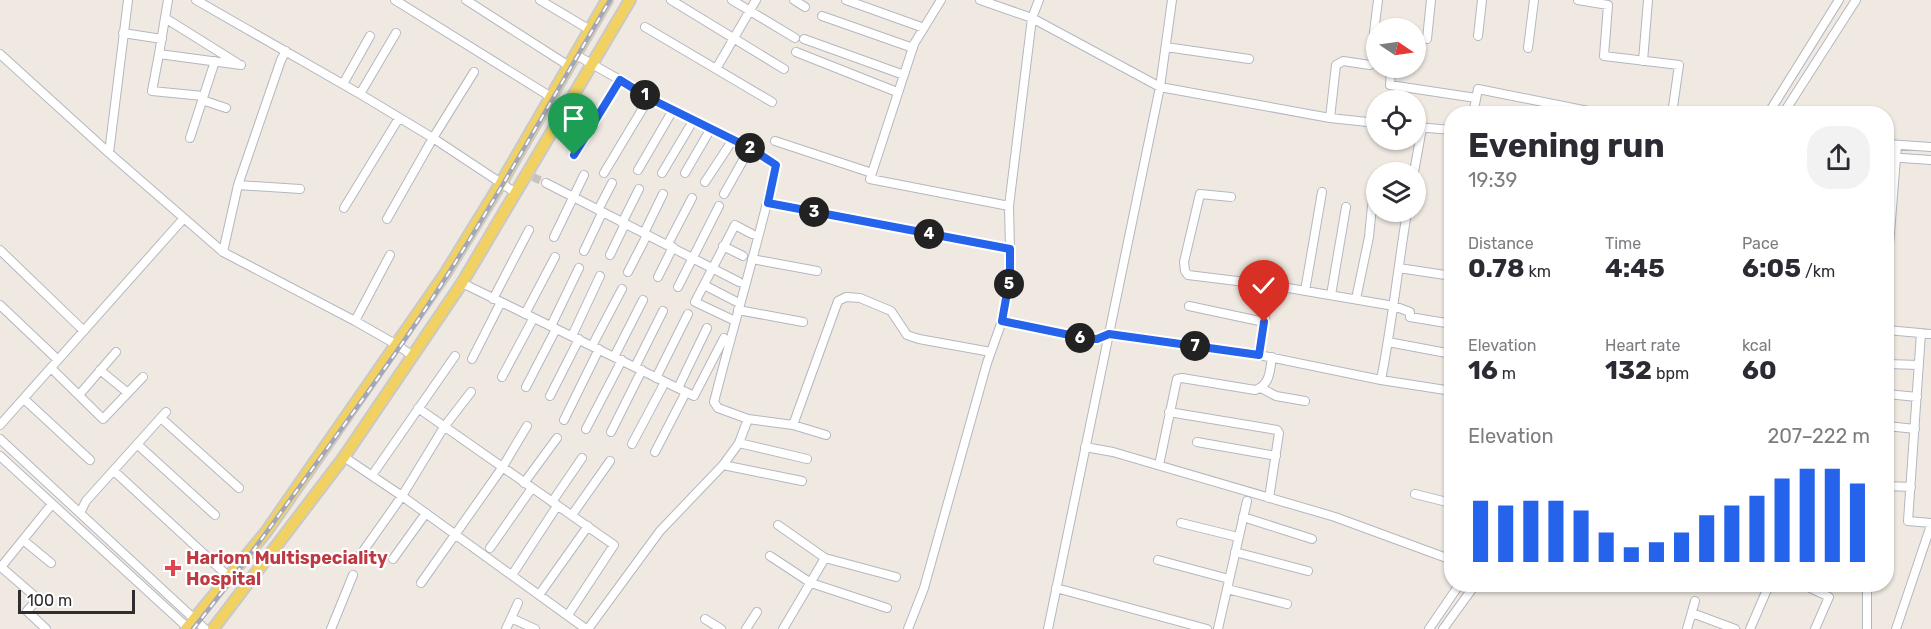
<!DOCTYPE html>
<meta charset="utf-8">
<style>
body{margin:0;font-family:Rubik,sans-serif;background:#f2f2f3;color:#2b2b33;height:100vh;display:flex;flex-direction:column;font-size:22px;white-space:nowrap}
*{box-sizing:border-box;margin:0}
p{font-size:20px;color:#7c7c81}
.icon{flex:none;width:33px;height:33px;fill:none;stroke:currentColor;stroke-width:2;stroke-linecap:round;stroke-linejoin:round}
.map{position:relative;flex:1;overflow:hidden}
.panel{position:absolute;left:1444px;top:106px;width:450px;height:486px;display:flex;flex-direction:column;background:#fff;border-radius:24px;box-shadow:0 2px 4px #0004}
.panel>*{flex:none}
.needle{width:39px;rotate:103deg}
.fabs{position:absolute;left:1366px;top:18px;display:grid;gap:12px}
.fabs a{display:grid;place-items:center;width:60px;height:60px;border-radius:50%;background:#fff;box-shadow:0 2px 4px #0004;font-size:30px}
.scale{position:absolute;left:18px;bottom:15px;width:117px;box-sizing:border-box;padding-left:6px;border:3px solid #2e2e2e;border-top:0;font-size:16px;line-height:21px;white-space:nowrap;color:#2e2e2e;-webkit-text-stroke:4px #fff;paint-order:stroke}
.pin{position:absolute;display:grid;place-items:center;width:51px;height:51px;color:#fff;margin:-62px -26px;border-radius:50% 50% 50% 0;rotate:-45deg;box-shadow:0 0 6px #0007}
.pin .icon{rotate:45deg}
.km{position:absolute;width:30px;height:30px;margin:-15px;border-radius:50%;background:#222;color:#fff;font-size:16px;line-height:30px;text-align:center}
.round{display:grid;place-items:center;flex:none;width:63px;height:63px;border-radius:24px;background:#f2f2f3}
.headline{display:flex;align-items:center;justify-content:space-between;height:102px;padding:0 24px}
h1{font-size:33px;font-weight:700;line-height:45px}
.metrics{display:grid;grid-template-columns:repeat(3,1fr);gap:9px;height:102px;padding:6px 24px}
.metrics div{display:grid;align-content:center}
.metrics b{font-size:26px;font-weight:700}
.metrics small{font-size:16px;font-weight:400}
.metrics p{font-size:16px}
.chart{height:168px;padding:12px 24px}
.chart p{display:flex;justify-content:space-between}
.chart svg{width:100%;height:108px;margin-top:6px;stroke:#2563eb;stroke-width:6}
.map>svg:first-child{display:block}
</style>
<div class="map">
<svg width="1931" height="629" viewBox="0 0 1931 629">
<rect width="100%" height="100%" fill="#efe9e1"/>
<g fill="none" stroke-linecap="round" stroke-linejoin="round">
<path stroke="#c8c4bd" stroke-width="8" stroke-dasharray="8 4" stroke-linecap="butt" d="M 533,177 L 546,183"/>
<defs>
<path id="minor" d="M 168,0 L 159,54 L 241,65
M 196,0 L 360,94 L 433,138 L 516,193
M 395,0 L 551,97
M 466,0 L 569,66
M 540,0 L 590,30
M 671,0 L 784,69
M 732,0 L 795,38
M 794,0 L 805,7
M 846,0 L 924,28
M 941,0 L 914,44 L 870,179 L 1009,206 L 1032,18 L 1039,0
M 980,0 L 1032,18 L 1160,87 L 1330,118 L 1377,123
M 1578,0 L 1608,5 L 1604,56 L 1679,65 L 1672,114
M 822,16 L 913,48
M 165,18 L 237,63
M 645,27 L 772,102
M 1374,32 L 1378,0
M 123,33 L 162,39
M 1478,36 L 1482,0
M 804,39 L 904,75
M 1427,39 L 1431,0
M 1166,47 L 1249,59
M 1528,48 L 1534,0
M 796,52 L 897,92
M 0,54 L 109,153 L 223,252 L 355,321 L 397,345 L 413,356
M 159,54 L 152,91 L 203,96
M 576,55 L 636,89 L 649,98 L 750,148 L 776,165 C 758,245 734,323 714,402 L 718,408 L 748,419 L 793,425 L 838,301 L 846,297 L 860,298 L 891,311 L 907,335 L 919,339 L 991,352
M 1643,61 L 1648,0
M 1391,68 L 1390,85 L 1476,98
M 716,69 L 756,0
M 343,84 L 370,36
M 360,94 L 396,33
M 202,100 L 226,108
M 1473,114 L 1478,89 L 1603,114
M 1768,114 L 1839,0
M 1783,114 L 1856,0
M 1330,118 L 1336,65 L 1343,61 L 1370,65
M 1416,127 L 1452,130
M 190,138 L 215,61
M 775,141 L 872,173
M 1887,144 L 1931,147
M 109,153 L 128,0
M 574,155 L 620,80
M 1887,157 L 1931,160
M 638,170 L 673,110
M 1414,172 L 1422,128
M 604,173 L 649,98
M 662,173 L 693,121
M 685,173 L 710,130
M 705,182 L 732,141
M 546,183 L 739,282
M 238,185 L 300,189
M 724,194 L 750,148
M 1231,197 L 1200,194 L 1184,262 L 1185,271 L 1188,275 L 1270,285
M 768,203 L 1010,249 L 1009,276 L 1002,321 L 987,363 L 924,588 L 908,629
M 1009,206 L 1010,249
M 344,208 L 399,118
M 598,210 L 612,183
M 387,219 L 433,138 L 474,72
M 622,223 L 639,189
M 644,233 L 663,194
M 554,237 L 584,175
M 668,244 L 692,198
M 723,246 L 743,256
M 0,250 L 84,331
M 584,251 L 602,213
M 223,252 L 238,185 L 281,60 L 286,51
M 610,255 L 625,224
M 752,259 L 817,271
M 1399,268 L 1452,276
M 1887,271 L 1897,145
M 628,272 L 647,235
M 658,277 L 673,247
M 462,283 L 694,396 L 724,338
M 704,285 L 735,301
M 678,287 L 719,206
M 1305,291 L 1322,192
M 1331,295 L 1346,207
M 493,299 L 529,230
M 1356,299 L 1369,237 L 1372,206
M 0,305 L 58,360
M 1189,306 L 1264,322
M 738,310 L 803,322
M 525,314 L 555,257
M 731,319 L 695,302 L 735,225 L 752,234
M 355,321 L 390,255
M 1002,321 L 1089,339 L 1097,339 L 1109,334 L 1259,355 L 1381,380 L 1452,391
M 551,326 L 579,268
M 1887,330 L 1931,334
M 1921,333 L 1908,521 L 1931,523
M 572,336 L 600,276
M 1388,342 L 1452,354
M 592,346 L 622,289
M 1259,355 L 1270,285 L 1394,306 L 1410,312 L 1410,317 L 1452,324
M 614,357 L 643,300
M 472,359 L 501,302
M 1887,364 L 1919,365
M 635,367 L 663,311
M 51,368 L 103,419 L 143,377
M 100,370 L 128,393
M 502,377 L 533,319
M 656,378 L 688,314
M 1381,380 C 1392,324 1398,267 1407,212
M 526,387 L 556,329
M 678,388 L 707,328
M 1261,388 L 1276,396 L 1305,401
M 1887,394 L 1917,397
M 79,395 L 116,352
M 550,396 L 579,339
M 24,399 L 90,460
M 418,408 L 614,545 L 568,615
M 1169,412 L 1277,430 L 1279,433 L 1269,498
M 161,418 L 239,488
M 564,420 L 599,349
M 0,425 L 184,218
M 793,425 L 826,435
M 1887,426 L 1915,429
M 586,429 L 622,360
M 611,432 L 642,370
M 0,439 L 205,629
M 1197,442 L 1276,456
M 739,443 L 807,459
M 137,444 L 215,515
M 632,444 L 665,382
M 1085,447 L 1113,452 L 1335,517 L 1452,560
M 655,452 L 686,392
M 0,456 L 189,629
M 344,457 L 402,496 L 586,629
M 723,465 L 802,481
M 1159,465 L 1177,379 L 1182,378 L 1255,390 C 1270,385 1270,371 1272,357
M 114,471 L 229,577
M 375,471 L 455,356
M 524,483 L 557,438
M 1887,486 L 1911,487
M 1415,494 L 1451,503 L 1452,497
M 552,502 L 582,458
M 80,513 L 86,501 L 166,412
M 572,515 L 610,461
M 1243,517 L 1312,539
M 1887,520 L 1888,520
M 1181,523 L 1238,537
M 778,525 L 825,558 L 896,577
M 23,540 L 51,563
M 490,548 L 532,488
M 1235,552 L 1308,571
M 770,556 L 811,583 L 887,608
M 359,557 L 402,496 L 444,427 L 471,392
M 393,559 L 426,513
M 1158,560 L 1229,579
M 512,575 L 557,506
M 421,583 L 502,468 L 527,426
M 1804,585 L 1829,597 L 1815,629
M 1056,588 L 1207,629
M 1227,589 L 1287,604
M 539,595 L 588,526
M 1692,613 L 1735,629
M 511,618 L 535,629
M 705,619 L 721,629
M 46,629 L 27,611 L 38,599 L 1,567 L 52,504
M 331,629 L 353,575
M 506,629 L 518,603
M 588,629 L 660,531 L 723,465 L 739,443 L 748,419
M 746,629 L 757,612
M 783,629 L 825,558
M 1048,629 L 1160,87 L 1172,0
M 1218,629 L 1247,501
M 1429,629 L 1459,585
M 1443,629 L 1475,585
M 1687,629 L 1695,601
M 1750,629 L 1769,585
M 1867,629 L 1867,585
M 1896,629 L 1931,525"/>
<path id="major" d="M 186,629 L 266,532 L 445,274 L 501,183 L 607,0
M 213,629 L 344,457 L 462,283 L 630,0"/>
</defs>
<use href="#minor" stroke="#b4b7c1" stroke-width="10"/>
<use href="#major" stroke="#c9c9c9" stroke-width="14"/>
<use href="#minor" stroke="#fff" stroke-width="8"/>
<use href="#major" stroke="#f2d163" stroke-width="10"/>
<defs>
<path id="rail" d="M 193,629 C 238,573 279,515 321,457 C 357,407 394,357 428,305 C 493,206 550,102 610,0"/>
</defs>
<use href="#rail" stroke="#a3a6b8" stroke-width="4.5"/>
<use href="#rail" stroke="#fff" stroke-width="2" stroke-dasharray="7" stroke-linecap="butt"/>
</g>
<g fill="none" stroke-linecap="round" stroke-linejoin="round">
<defs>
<path id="route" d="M 574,155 L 620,80 L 649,98 L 750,148 L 776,165 L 768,203 L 1010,249 L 1010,276 L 1002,321 L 1089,339 L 1097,339 L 1109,334 L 1259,355 L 1264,322"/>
</defs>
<use href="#route" stroke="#fff" stroke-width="12"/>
<use href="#route" stroke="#2563eb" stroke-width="8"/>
</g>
<path fill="#e0444e" stroke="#fff" stroke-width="2" d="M170 559h6v6h6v6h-6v6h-6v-6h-6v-6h6z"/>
<g text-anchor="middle" stroke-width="4.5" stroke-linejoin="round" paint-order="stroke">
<g font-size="18" font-weight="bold" fill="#be3a42" stroke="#fff" text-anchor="start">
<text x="186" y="564">Hariom Multispeciality<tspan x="186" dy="21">Hospital</tspan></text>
</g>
</g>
</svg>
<div class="fabs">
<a><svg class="needle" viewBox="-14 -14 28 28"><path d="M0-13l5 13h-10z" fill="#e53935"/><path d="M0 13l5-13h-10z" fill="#7c7c81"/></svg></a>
<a><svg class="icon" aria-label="locate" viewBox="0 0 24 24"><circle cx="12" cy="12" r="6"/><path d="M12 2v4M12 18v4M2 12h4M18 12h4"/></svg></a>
<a><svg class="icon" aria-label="layers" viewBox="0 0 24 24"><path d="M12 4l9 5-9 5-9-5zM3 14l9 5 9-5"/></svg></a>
</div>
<div class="scale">100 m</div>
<div class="pin" style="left:574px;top:155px;background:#1e9e55"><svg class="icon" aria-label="arrive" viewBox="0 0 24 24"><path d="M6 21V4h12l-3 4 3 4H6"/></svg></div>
<div class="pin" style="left:1264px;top:322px;background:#d93025"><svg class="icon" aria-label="check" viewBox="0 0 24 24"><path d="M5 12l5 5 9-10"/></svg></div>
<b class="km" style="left:645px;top:95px">1</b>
<b class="km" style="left:750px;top:148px">2</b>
<b class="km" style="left:814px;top:212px">3</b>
<b class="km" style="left:929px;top:234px">4</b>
<b class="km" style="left:1009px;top:284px">5</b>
<b class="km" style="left:1080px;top:338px">6</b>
<b class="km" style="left:1195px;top:346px">7</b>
<section class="panel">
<div class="headline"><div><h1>Evening run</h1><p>19:39</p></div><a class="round"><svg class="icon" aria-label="share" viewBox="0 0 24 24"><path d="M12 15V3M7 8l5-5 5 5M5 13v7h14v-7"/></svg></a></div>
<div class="metrics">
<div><p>Distance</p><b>0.78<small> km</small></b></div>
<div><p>Time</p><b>4:45</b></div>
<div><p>Pace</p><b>6:05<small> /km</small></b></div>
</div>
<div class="metrics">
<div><p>Elevation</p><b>16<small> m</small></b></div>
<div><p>Heart rate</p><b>132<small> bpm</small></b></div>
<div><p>kcal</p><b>60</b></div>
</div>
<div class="chart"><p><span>Elevation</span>207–222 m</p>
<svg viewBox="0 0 160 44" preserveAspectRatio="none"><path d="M5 44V19M15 44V21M25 44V19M35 44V19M45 44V23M55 44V32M65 44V38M75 44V36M85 44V32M95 44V25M105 44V21M115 44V17M125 44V10M135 44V6M145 44V6M155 44V12"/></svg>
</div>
</section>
</div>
